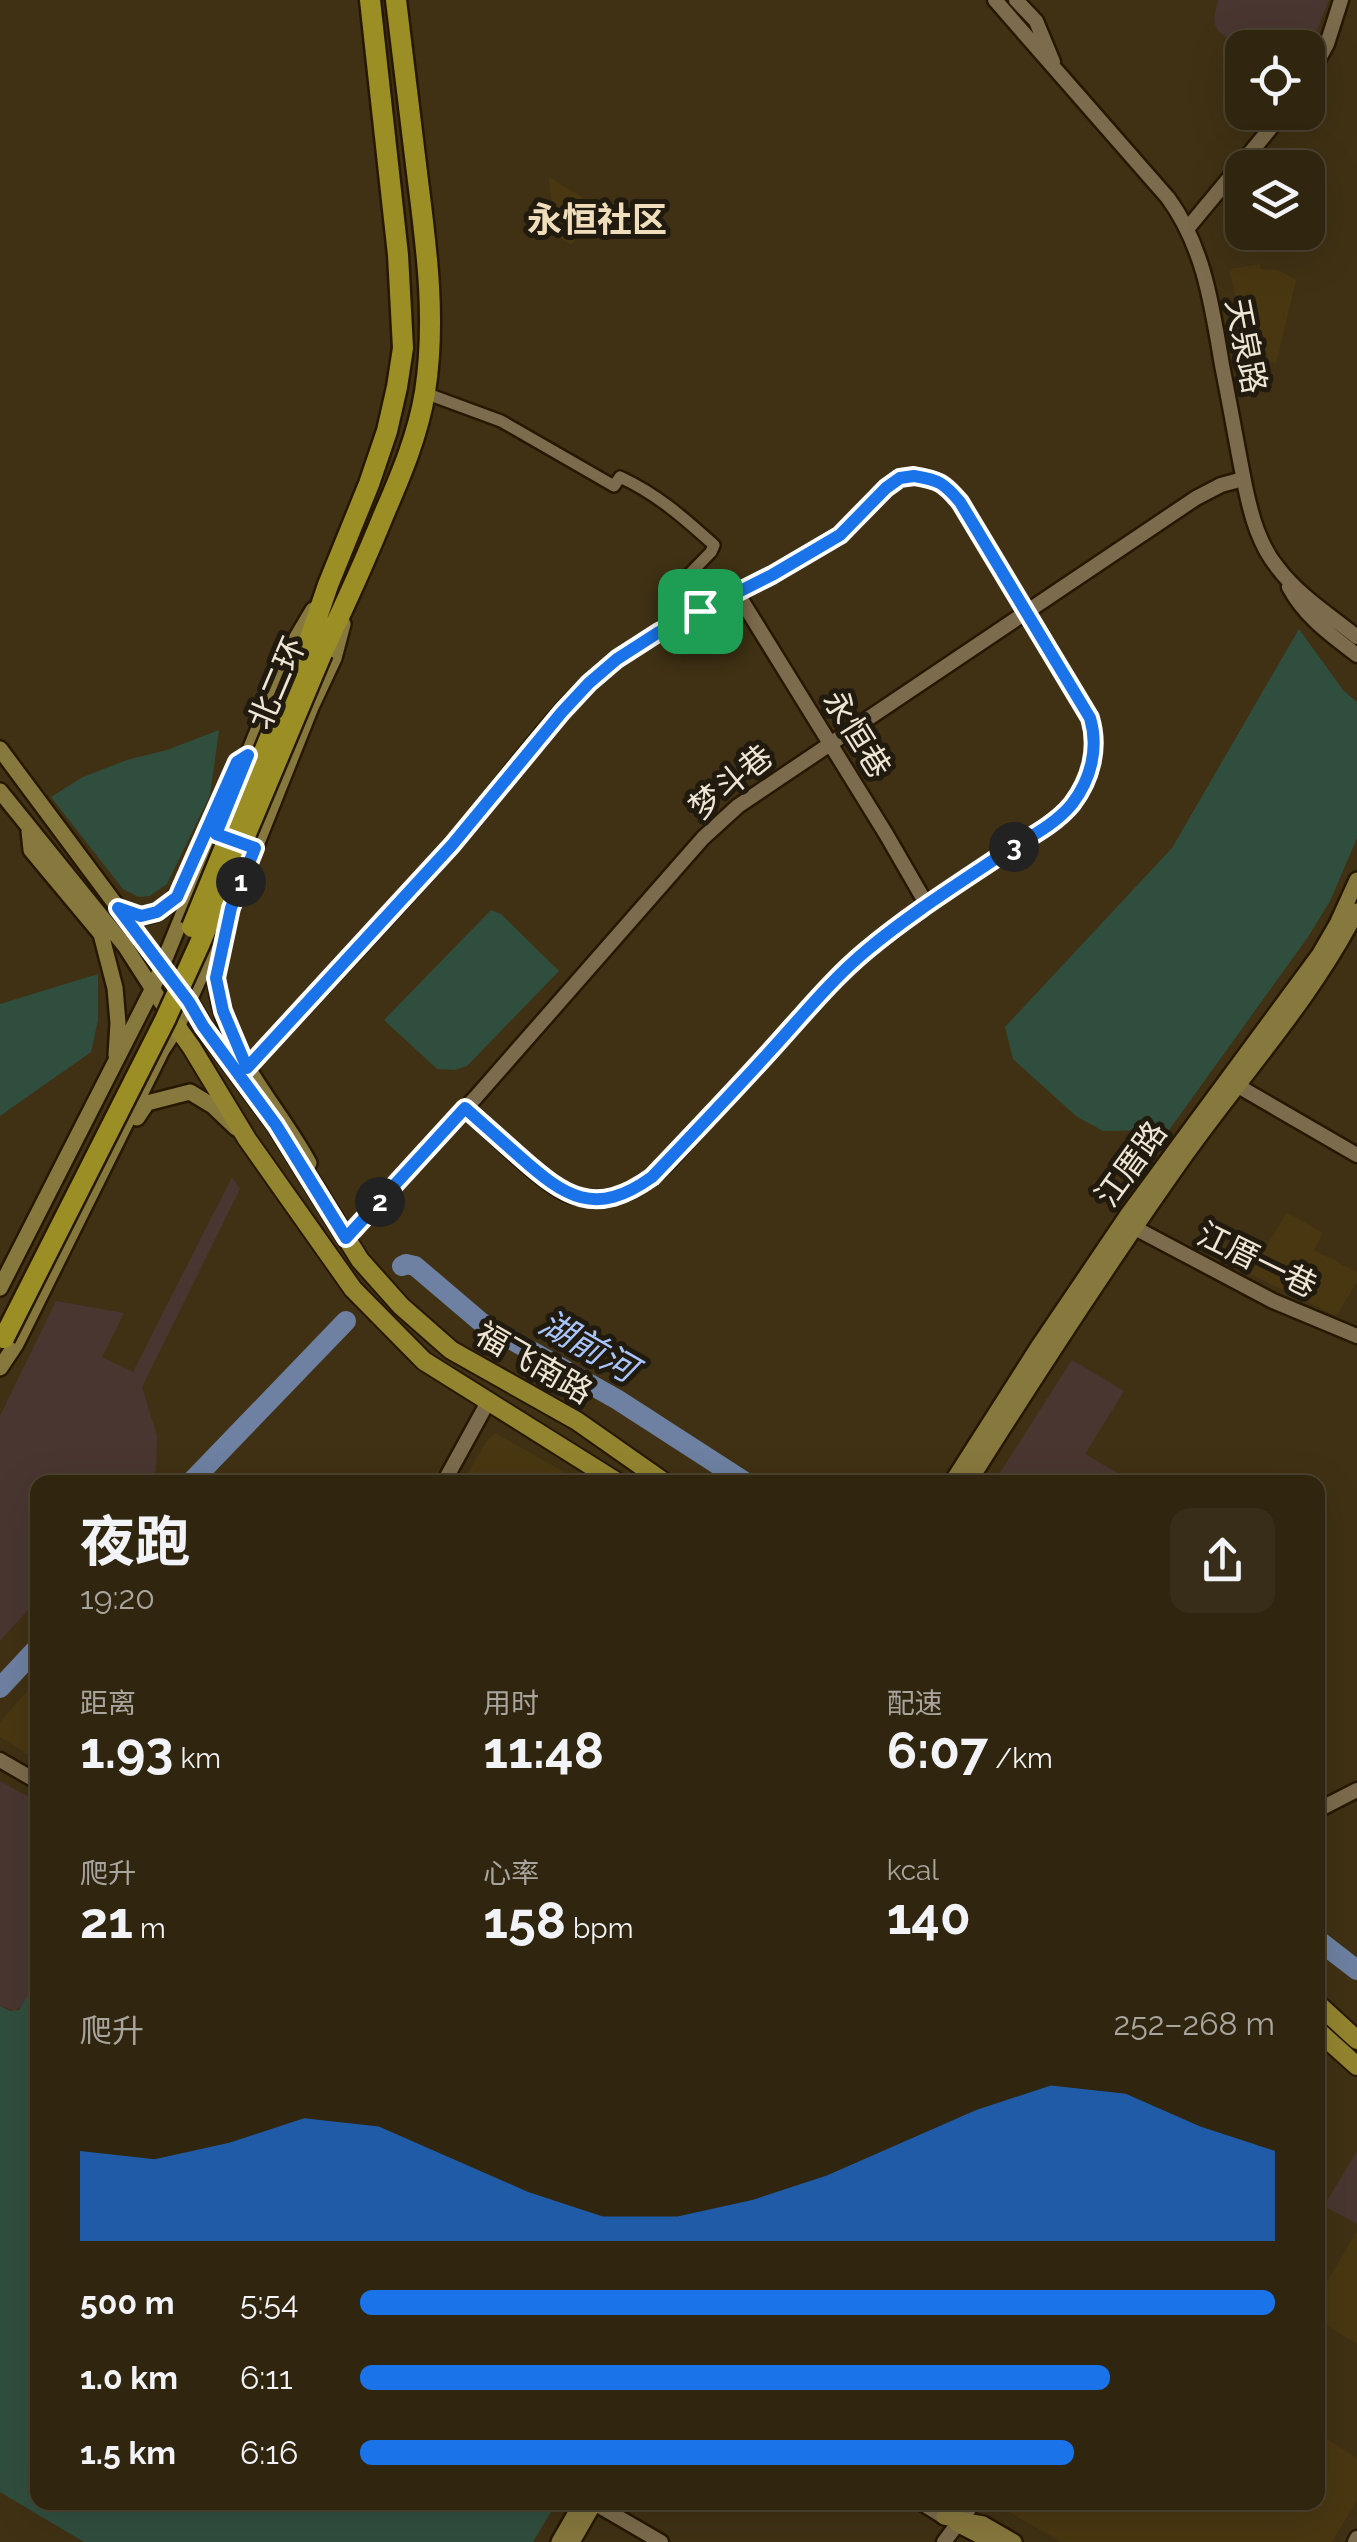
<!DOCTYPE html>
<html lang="zh">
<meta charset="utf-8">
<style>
body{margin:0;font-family:Raleway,"Noto Sans SC",sans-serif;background:#382d18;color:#f1f3f6;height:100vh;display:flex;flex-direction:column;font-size:38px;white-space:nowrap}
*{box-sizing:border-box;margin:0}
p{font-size:32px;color:#a8a59e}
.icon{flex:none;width:55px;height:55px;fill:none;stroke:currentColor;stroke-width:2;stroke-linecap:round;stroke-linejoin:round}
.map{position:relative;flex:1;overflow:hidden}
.panel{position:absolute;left:30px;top:1475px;width:1295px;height:1035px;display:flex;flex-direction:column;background:#30250f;border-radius:20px;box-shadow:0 10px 40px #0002,0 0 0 2px #4b422f}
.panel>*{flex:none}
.buttons{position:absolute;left:1225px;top:30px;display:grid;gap:20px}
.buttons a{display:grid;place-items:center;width:100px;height:100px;border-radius:20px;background:#30250f;box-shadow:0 10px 40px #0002,0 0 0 2px #4b422f;font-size:50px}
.pin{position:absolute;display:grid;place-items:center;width:85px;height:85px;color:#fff;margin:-42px;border-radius:20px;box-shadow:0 5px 15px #0006}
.km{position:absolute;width:50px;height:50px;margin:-25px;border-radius:50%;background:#222;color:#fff;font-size:28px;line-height:50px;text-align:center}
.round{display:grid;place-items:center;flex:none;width:105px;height:105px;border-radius:20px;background:#382d18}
.overview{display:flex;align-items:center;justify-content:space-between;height:170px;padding:0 50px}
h1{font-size:55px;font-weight:700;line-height:75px}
.stats{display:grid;grid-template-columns:repeat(3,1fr);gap:15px;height:170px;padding:10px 50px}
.stats div{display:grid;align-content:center}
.stats b{font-size:50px;font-weight:700}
.stats small{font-size:28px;font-weight:400}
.stats p{font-size:28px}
.chart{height:280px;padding:20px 50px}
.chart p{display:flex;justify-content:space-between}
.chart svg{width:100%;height:180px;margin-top:10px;fill:#1a73e8;opacity:.7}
ul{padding:0 50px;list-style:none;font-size:32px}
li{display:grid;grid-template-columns:160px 120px 1fr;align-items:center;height:75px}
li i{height:25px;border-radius:12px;background:#1a73e8}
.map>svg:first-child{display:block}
</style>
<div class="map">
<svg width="1357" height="2542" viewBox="0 0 1357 2542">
<rect width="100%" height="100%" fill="#403114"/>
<path fill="#493631" d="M 1218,0 L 1329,0 L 1308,52 L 1308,48 L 1242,48 L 1242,61 L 1231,41 L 1218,31 L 1215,24 L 1214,17 Z
M 232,1177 L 240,1189 L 142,1387 L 157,1436 L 156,1470 L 145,1482 L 38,1482 L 37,1600 L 0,1641 L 0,1416 L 56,1301 L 124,1313 L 102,1357 L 133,1372 Z
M 1072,1360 L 1124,1391 L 1085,1454 L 1133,1482 L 994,1482 Z
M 0,1781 L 38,1802 L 37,1979 L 22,2006 L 15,2011 L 0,2006 Z
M 1357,2151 L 1357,2224 L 1324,2206 Z"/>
<path fill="#493711" d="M 549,177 L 595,205 L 572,245 L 554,235 Z
M 1260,264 L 1261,269 L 1278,270 L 1296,280 L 1276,364 L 1248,353 L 1229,269 Z
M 1287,1212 L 1323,1233 L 1314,1250 L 1357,1272 L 1357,1282 L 1336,1316 L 1250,1274 Z
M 495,1433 L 582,1482 L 463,1482 L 485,1443 Z
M 37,1680 L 37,1760 L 0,1737 L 0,1722 Z
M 1357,2231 L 1357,2344 L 1318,2320 L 1318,2297 Z
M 1318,2433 L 1357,2458 L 1357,2500 L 1332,2542 L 1061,2542 L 1004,2509 L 999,2503 L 1318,2502 Z"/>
<path fill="#304e3e" d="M 1299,629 L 1343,690 L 1357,702 L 1357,838 L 1330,901 L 1308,937 L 1169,1130 L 1103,1131 L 1076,1116 L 1013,1059 L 1005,1027 L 1172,848 Z
M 219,730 L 210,795 L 167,884 L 150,896 L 139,897 L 123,889 L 51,797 L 83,777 L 127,760 L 167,750 Z
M 491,910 L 501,914 L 559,971 L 467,1066 L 455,1070 L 437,1069 L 384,1020 Z
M 98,974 L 98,1020 L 91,1052 L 0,1116 L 0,1004 Z
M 37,1979 L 38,2502 L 556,2503 L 533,2542 L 84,2542 L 0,2492 L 0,2006 L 10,2011 L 19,2010 Z"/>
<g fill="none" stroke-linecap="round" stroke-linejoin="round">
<path stroke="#6e81a2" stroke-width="20" d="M 402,1266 L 406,1264 L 415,1266 L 482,1323 L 618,1400 L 745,1482
M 191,1482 L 346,1321
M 0,1688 L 38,1647
M 1318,1940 L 1357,1970"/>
<defs>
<path id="minor" d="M 425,393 L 501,421 L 614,486 L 620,477 C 657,494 684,518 714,545 L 711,552 L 676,588 L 672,602 L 683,608 L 699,611"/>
<path id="tertiary" d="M 995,0 L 1168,198 C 1204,247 1212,306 1222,365 C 1230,405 1237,446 1245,486 C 1251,515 1259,545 1278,568 C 1298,595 1331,616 1357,637
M 1016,0 L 1036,21 L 1053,62
M 1308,79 L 1327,44 L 1341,0
M 1187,229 L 1284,112
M 1289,587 C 1305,617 1331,635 1357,655
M 737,593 L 886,834 L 927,905
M 247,1068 C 316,994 386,921 452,845 C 504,785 554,706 617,659 C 654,632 696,613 737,593 C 771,577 803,556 835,537 C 867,518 882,470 925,477 C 942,481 949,489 960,503 L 1090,718 C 1099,748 1091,778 1072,803 C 1057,822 1031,835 1012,848 C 969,876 926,903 886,934 C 844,967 810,1007 774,1047 C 752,1071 729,1095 707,1119 C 686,1141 664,1173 636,1188 C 617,1199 591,1201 570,1195 C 545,1187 488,1129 465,1108
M 1238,1086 L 1357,1155
M 1135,1228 L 1273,1301 L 1357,1336
M 346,1238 L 476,1097 L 703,838 L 738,806 L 1196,498 L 1221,485 L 1243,479
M 444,1482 L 489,1400
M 0,1760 L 38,1782
M 1318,1810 L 1357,1790
M 920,2502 L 944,2517
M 594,2503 L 661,2542
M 944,2542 L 974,2502
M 1355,2542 L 1357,2538"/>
<path id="secondary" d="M 0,749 L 183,995
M 0,791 L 125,946 L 172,1019
M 29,831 L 31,850 L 101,934 L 115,988 L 118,1023 L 116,1055
M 119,908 C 126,911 136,916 143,916 C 165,915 179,894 187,878
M 224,941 C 221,953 215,968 216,980 C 222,1051 277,1104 309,1163
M 137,1118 L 147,1103 L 190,1092 L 213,1106 L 236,1128
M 0,1288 L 153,988 L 294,642 L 313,610
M 0,1368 L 16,1344 L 162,1050 L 177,1027 L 231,908 L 311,707 L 334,658 L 343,624
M 952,1482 L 1038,1347 L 1128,1214 L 1319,955 L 1337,924 L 1357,880
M 969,1482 C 1039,1371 1111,1260 1187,1153 C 1244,1073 1312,999 1357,911
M 944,2517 L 983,2524 L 1014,2542
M 957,2524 L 992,2542
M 559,2542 L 582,2502
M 572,2542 L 595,2502"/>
<path id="primary" d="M 189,1002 L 203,1026 L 276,1125 L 360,1260 L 401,1306 L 451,1350 L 577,1421 L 664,1482
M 177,1027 L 192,1048 L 247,1139 L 353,1289 L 424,1361 L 617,1482
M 1318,2004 L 1357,2040
M 1318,2031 L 1357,2066"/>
<path id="trunk" d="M 307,647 L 328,585 L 369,484 L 387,431 L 397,387 L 403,348 L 398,255 L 370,0
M 322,653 C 344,607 365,561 384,514 C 401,475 418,435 425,392 C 436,322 427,251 418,181 C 411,121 403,60 396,0"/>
</defs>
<use href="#minor" stroke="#261800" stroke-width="16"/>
<use href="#tertiary" stroke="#261800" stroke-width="19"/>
<use href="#secondary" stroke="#261800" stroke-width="20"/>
<use href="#primary" stroke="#261800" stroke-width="22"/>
<use href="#trunk" stroke="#261800" stroke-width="25"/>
<use href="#minor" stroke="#7c6b4c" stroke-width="11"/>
<use href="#tertiary" stroke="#7c6b4c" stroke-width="14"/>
<use href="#secondary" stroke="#87783d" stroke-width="15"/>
<use href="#primary" stroke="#93852f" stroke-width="18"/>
<use href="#trunk" stroke="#9a8e25" stroke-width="20"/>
<defs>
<path id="trunk-bridge" d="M 192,927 L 307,647
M 4,1338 L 165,1020 L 200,943 L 322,653"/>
</defs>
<use href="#trunk-bridge" stroke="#261800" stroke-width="25" stroke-linecap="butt"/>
<use href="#trunk-bridge" stroke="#9a8e25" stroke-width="20"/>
</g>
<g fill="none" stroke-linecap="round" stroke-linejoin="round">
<defs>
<path id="route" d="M 914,476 C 939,480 944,483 960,502 L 1090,718 C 1099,748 1091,779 1072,804 C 1055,825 1026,839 1004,853 C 958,884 910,914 867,950 C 832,979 803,1015 772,1049 C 733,1092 692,1135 652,1177 C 595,1218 565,1197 519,1156 C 501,1140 483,1124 465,1108 L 346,1238 L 276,1125 L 203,1026 L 189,1002 L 118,908 L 141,916 L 157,912 L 177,897 L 237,762 L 248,755 L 216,834 L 255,848 L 231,908 L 216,978 L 223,1011 L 247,1068 L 452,845 L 562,712 L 589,683 L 617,659 L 659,632 L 772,575 L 840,535 L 886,488 L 900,478 Z"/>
</defs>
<use href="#route" stroke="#fff" stroke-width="20"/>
<use href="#route" stroke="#1a73e8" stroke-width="12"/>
</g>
<g text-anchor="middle" stroke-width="10" stroke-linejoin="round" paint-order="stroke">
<g font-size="32" fill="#eee5d4" stroke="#211a0e">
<text transform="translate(1246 346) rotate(79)" y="11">天泉路</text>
<text transform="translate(277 683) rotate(-67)" y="11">北二环</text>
<text transform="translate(857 734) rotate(58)" y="11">永恒巷</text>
<text transform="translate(731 782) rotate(-39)" y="11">梦斗巷</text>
<text transform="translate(1131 1164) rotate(-54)" y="11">江厝路</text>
<text transform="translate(1257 1260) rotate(26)" y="11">江厝一巷</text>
<text transform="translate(534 1363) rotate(30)" y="11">福飞南路</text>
</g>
<g font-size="35" font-weight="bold" fill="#efddbb" stroke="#211a0e">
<text x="597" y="232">永恒社区</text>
</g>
<g font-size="35" font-style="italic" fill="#a8c6fd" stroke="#211a0e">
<text transform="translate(588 1346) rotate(30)" y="12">湖前河</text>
</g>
</g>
</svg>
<div class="buttons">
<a><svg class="icon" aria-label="locate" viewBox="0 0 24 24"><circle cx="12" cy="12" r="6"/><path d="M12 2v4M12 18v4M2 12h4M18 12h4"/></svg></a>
<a><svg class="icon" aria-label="layers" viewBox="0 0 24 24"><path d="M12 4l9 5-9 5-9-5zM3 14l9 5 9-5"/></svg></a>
</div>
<div class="pin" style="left:700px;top:611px;background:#1e9e55"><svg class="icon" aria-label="arrive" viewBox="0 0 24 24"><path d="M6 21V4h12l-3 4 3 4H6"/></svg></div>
<b class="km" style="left:241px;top:882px">1</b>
<b class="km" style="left:380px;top:1202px">2</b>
<b class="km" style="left:1014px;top:847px">3</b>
<section class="panel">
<div class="overview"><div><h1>夜跑</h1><p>19:20</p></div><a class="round"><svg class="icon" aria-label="share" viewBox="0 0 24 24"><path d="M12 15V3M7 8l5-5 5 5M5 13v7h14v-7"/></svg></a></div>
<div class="stats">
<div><p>距离</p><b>1.93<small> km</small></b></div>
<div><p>用时</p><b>11:48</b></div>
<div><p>配速</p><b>6:07<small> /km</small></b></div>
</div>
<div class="stats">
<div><p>爬升</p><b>21<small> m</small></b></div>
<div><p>心率</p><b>158<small> bpm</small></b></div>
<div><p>kcal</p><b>140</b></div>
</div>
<div class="chart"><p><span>爬升</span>252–268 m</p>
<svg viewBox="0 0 160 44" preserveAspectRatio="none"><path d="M0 44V22L10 24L20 20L30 14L40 16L50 24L60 32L70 38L80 38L90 34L100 28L110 20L120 12L130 6L140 8L150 16L160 22V44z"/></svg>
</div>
<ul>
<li><b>500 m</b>5:54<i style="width:100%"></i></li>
<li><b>1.0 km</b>6:11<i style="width:82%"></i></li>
<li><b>1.5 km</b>6:16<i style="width:78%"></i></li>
</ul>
</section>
</div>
